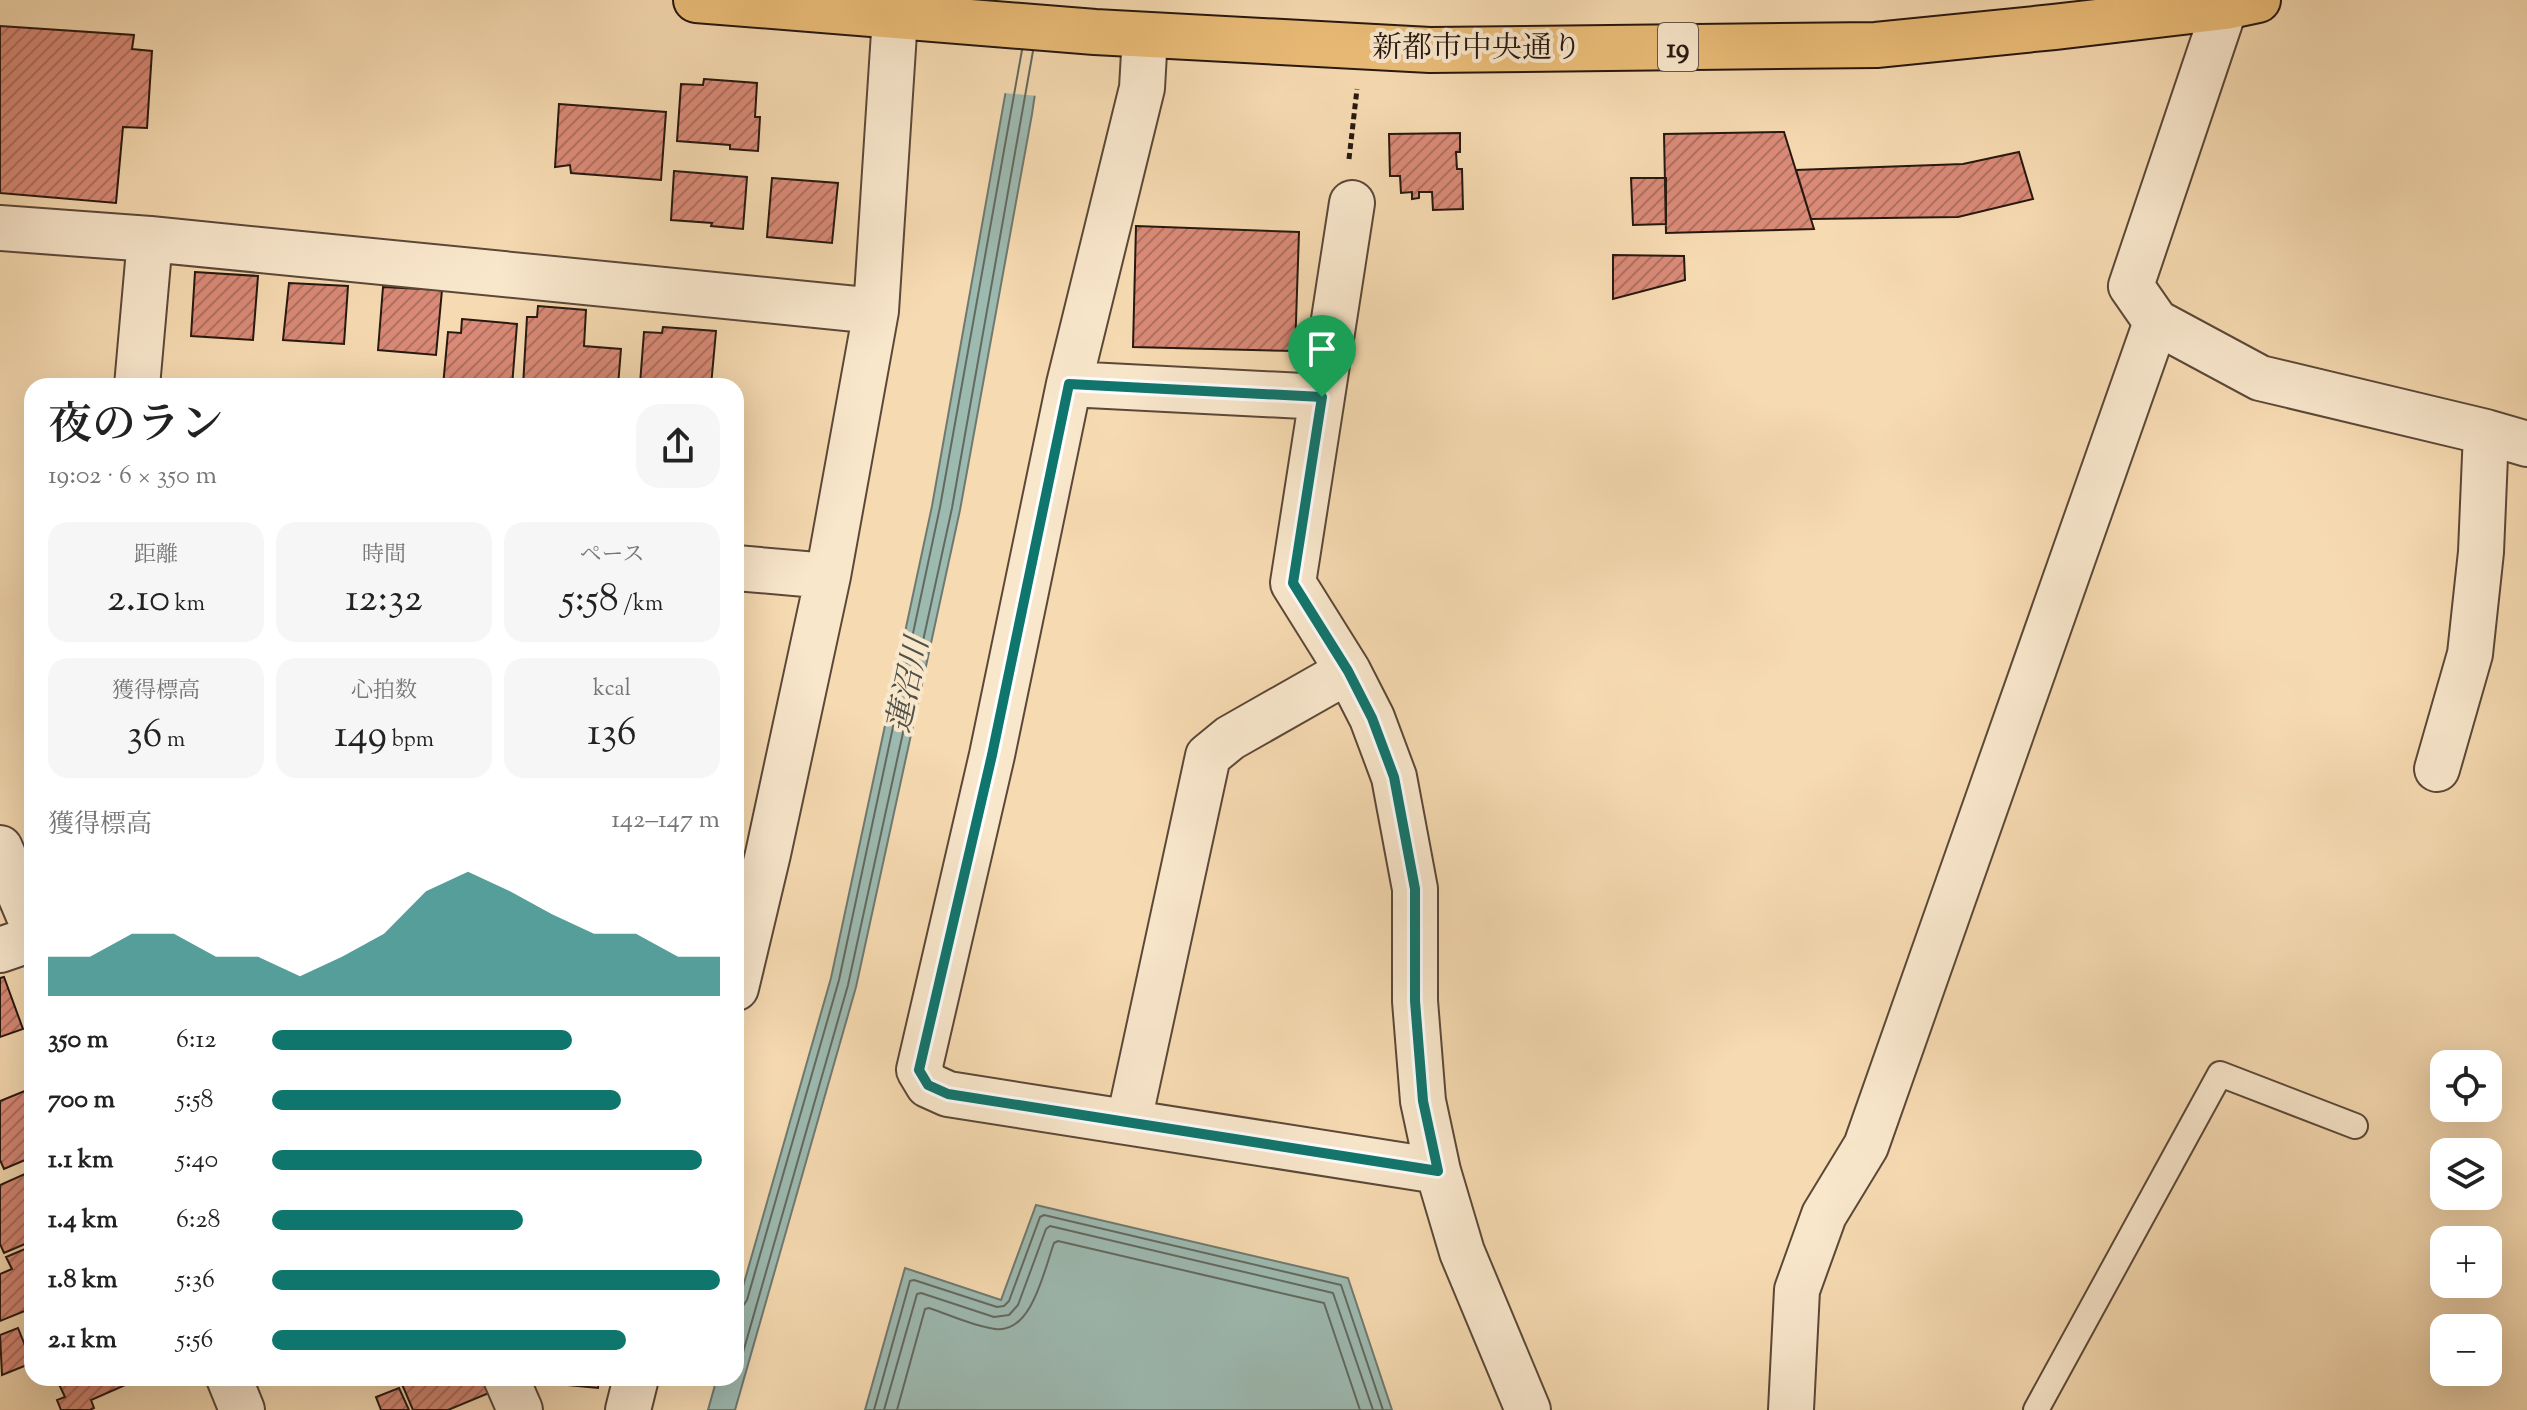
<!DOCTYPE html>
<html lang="ja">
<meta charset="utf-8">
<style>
body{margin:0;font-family:"Sorts Mill Goudy","Noto Serif JP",serif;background:#f6f6f6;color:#222;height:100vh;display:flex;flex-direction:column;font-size:30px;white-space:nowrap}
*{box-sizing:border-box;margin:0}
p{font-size:26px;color:#767676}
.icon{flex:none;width:44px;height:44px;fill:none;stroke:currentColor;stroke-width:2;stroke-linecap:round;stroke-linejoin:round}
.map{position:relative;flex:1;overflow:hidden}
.sheet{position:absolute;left:24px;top:378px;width:720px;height:1008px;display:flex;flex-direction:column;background:#fff;border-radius:24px;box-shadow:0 8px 32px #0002}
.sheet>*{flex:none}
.tools{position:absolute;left:2430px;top:1050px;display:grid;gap:16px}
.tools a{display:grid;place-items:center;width:72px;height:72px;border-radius:16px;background:#fff;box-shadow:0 8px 32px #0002;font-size:40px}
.pin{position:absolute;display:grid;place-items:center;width:68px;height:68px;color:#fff;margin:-82px -34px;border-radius:50% 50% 50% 0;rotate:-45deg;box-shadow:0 0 8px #0007}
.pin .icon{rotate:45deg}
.round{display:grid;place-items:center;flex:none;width:84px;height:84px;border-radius:24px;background:#f6f6f6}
.head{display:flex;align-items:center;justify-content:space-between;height:136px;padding:0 24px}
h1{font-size:44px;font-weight:600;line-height:60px}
.figures{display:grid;grid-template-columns:repeat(3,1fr);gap:12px;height:136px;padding:8px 24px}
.figures div{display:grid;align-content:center;border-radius:20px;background:#f6f6f6;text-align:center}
.figures b{font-size:40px;font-weight:600}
.figures small{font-size:22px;font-weight:400}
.figures p{font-size:22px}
.chart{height:224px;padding:16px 24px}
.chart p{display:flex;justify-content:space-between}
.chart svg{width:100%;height:144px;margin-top:8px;fill:#0f766e;opacity:.7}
ul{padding:0 24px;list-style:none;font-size:26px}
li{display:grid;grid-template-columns:128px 96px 1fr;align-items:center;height:60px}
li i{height:20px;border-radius:10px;background:#0f766e}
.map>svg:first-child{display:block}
</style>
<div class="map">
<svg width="2527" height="1410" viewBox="0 0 2527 1410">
<defs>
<pattern id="building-hatch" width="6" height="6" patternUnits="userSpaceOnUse" patternTransform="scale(2)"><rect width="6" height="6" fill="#da8a77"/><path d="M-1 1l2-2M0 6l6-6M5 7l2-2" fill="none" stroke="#b17060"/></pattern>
</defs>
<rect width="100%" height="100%" fill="#f6dab1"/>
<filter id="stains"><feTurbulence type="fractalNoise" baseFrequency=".0025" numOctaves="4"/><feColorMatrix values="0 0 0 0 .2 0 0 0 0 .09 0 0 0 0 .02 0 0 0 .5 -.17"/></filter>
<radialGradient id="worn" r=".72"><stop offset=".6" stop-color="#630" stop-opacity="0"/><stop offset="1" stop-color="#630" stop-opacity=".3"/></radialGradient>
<path fill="#9dbab1" stroke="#6e7971" stroke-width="2" d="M 1022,0 L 1049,0 L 1032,114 L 960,510 L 856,987 L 735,1410 L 708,1410 L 717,1378 L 736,1378 L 736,1311 L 831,978 L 932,506 Z
M 1036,1205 L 1348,1278 L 1392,1410 L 865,1410 L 905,1268 L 1001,1300 Z"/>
<path fill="#f6dab1" d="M 1018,0 L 1053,0 L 1038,96 L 1003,93 Z"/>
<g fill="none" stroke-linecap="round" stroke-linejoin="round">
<path stroke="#626960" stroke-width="2" d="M 736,1307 L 743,1306 L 747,1300 L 839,980 L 940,507 L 1022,50
M 736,1377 L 848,985 L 952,508 L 1033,51
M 874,1410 L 910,1281 L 914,1280 L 997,1307 L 1004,1306 L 1009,1301 L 1040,1217 L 1044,1215 L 1341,1285 L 1383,1410
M 884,1410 L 917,1294 L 921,1293 L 994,1317 L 1009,1315 L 1018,1305 L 1046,1229 L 1050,1226 L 1333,1293 L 1373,1410
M 897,1410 L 925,1309 L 929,1308 C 950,1315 973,1326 995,1329 C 1032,1334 1044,1270 1054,1243 L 1058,1241 L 1324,1303 L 1360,1410"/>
</g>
<path fill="url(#building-hatch)" stroke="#271810" stroke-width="2" d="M 0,26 L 134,35 L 132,49 L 152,51 L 147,128 L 123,127 L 116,203 L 0,193 Z
M 704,79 L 757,83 L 755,117 L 760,117 L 758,151 L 730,149 L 730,145 L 677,141 L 681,84 L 703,85 Z
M 559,104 L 666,112 L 661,180 L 571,173 L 570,165 L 555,167 Z
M 1784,132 L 1814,229 L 1666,233 L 1664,134 Z
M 1460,133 L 1460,152 L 1456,152 L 1457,169 L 1462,169 L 1463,209 L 1433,210 L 1432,192 L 1419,192 L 1419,198 L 1412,199 L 1412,192 L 1401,193 L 1400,176 L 1390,176 L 1389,134 Z
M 2019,152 L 2033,199 L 1958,217 L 1811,219 L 1796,170 L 1963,164 Z
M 674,171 L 747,177 L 743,229 L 711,226 L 712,223 L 671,220 Z
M 772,178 L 838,183 L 832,243 L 767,237 Z
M 1631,178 L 1666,178 L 1666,224 L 1633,225 Z
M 1136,226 L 1299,232 L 1295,351 L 1133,347 Z
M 1613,255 L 1684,256 L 1685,280 L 1613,299 Z
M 195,272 L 258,276 L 253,340 L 191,336 Z
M 289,283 L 348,286 L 344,344 L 283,340 Z
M 383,287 L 442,290 L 436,355 L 378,350 Z
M 538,306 L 586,310 L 584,346 L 621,349 L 618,386 L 523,386 L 527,317 L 537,317 Z
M 462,319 L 517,324 L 512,386 L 443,386 L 448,332 L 461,333 Z
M 663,327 L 716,331 L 711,386 L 640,384 L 644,332 L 662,333 Z
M 4,977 L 23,1029 L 0,1037 L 0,978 Z
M 27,1090 L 32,1103 L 32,1157 L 4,1169 L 0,1160 L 0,1101 Z
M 27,1173 L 32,1184 L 32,1241 L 4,1253 L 0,1244 L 0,1185 Z
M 32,1246 L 32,1308 L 0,1321 L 0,1274 L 12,1269 L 6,1257 Z
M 18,1328 L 32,1363 L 2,1375 L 0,1335 Z
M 56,1378 L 141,1378 L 91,1400 L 94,1408 L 90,1410 L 61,1410 L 57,1400 L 65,1397 Z
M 410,1378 L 482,1378 L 489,1393 L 448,1410 L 413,1410 L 401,1382 Z
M 547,1378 L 599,1378 L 598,1388 L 547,1383 Z
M 399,1388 L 409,1410 L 381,1410 L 376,1397 Z"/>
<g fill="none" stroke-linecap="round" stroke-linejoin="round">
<defs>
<path id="service" d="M 2036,1410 L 2220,1074 L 2355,1126"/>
<path id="minor" d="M 2225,7 L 2131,286 L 2156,322 L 2260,378 L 2486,432 L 2527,444
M 1145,35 L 1142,88 L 1069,384 L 1322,397 L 1293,583 L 1348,671 L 1372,718 L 1394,777 L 1415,889 L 1415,1001 L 1423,1101 L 1438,1171 L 1462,1252 L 1528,1410
M 0,228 L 150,239 L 876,311
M 1069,384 L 992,755 L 919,1070 L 928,1085 L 948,1094 L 1438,1171
M 137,386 L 150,239
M 1322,397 L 1352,203
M 736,568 L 828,576
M 2437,769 L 2470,654 L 2481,552 L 2486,432
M 0,848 L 32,923
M 0,950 L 32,939
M 736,988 L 768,854 L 828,576 L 876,311 L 895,17
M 1129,1121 L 1208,756 L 1230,738 L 1348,671
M 229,1378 L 242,1410
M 506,1378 L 520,1410
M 628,1410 L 636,1378
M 1791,1410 L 1797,1290 L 1824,1215 L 1866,1146 L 2156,322"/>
<path id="primary" d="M 696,0 L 1095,32 L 1430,50 L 1876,45 L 2054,27 L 2225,7 L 2258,0"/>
</defs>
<use href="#service" stroke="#5b4838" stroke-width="28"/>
<use href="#minor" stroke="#5b4838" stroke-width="48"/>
<use href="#primary" stroke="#271810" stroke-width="48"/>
<path stroke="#271810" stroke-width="5" stroke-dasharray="6 4" stroke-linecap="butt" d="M 1349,159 L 1357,89"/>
<use href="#service" stroke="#f9e7cc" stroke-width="24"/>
<use href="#minor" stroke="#f9e7cc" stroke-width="44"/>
<use href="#primary" stroke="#ebbd78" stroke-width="44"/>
</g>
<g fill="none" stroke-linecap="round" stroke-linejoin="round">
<defs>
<path id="route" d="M 1069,384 L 1322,397 L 1293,583 L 1348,671 L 1372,718 L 1394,777 L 1415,889 L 1415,1001 L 1423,1101 L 1438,1171 L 948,1094 L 928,1085 L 919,1070 L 992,755 Z"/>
</defs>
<use href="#route" stroke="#fff" stroke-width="16"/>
<use href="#route" stroke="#0f766e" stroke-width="10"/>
</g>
<g text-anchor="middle" stroke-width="8" stroke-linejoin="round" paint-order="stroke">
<rect fill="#f9e7cc" stroke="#665648" stroke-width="2" x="1658" y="23" width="40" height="48" rx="6"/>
<g font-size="28" font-weight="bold" fill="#271810">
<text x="1678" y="57">19</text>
</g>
<g font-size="30" fill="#271810" stroke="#f9e7cc">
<text x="1477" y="57">新都市中央通り</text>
</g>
<g font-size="32" font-style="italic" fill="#505148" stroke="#f9e7cc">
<text transform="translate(907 685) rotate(-78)" y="11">蓮沼川</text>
</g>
</g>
<rect width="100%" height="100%" filter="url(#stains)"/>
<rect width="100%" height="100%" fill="url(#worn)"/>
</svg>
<div class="tools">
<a><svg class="icon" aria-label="locate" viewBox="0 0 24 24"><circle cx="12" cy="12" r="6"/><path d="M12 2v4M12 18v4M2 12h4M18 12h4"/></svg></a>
<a><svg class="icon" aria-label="layers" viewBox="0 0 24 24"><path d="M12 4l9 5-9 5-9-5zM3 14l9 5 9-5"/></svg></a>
<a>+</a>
<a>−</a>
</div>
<div class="pin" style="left:1322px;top:397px;background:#1e9e55"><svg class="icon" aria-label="arrive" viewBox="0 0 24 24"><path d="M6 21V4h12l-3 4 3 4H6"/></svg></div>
<section class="sheet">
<div class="head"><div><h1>夜のラン</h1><p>19:02 · 6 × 350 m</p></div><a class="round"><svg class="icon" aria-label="share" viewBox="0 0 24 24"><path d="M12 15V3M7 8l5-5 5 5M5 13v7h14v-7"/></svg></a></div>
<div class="figures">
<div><p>距離</p><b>2.10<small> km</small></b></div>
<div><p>時間</p><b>12:32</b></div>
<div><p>ペース</p><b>5:58<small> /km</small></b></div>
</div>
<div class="figures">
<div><p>獲得標高</p><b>36<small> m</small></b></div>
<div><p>心拍数</p><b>149<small> bpm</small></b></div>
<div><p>kcal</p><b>136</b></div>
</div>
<div class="chart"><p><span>獲得標高</span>142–147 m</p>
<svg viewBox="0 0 160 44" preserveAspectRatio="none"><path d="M0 44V32L10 32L20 25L30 25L40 32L50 32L60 38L70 32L80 25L90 12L100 6L110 12L120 19L130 25L140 25L150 32L160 32V44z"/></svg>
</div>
<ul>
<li><b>350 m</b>6:12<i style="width:67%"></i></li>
<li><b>700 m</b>5:58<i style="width:78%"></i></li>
<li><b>1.1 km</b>5:40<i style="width:96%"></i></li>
<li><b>1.4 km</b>6:28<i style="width:56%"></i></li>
<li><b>1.8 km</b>5:36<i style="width:100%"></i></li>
<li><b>2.1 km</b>5:56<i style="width:79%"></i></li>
</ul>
</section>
</div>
